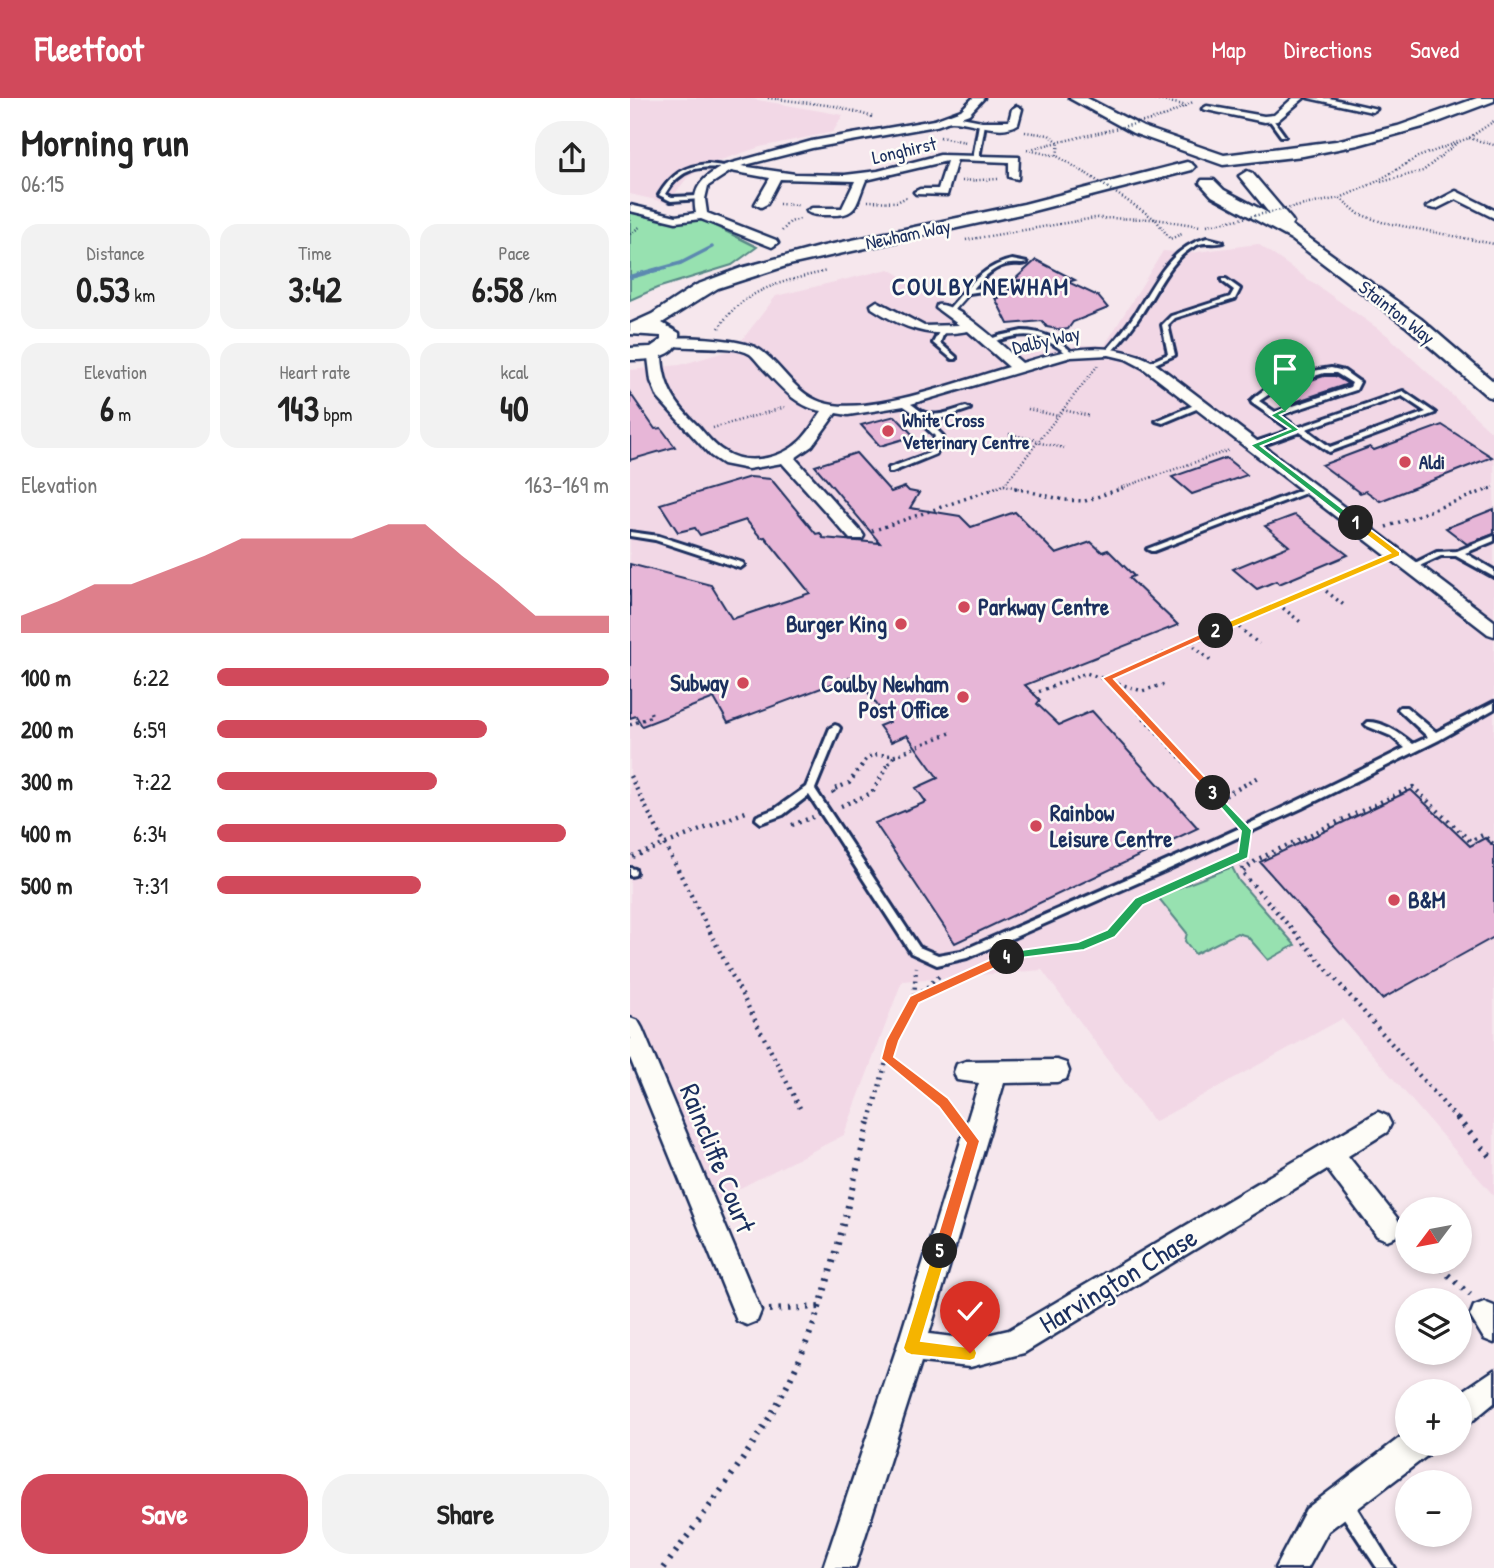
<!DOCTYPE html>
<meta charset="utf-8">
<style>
body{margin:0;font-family:"Patrick Hand",sans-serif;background:#f2f2f2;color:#222;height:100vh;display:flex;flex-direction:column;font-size:26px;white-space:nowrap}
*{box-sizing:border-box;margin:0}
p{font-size:23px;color:#767676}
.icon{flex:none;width:38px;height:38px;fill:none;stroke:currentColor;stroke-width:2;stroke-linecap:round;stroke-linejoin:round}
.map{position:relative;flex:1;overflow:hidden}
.side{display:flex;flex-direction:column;background:#fff;width:630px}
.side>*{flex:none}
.needle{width:46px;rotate:238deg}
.fabs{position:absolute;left:765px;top:1099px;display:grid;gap:14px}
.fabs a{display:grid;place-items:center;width:77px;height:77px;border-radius:50%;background:#fff;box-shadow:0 4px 10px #0003;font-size:35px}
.pin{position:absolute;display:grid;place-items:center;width:60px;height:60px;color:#fff;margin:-72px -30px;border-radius:50% 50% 50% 0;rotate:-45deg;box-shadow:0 0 7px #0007}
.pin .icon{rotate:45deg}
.km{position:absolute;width:35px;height:35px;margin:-18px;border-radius:50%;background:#222;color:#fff;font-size:19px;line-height:35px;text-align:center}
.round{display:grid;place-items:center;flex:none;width:74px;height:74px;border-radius:28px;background:#f2f2f2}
.overview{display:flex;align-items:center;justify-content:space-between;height:119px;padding:0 21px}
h1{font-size:38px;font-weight:700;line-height:52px}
.figures{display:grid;grid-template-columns:repeat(3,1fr);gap:10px;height:119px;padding:7px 21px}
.figures div{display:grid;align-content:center;border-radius:18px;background:#f2f2f2;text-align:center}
.figures b{font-size:35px;font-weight:700}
.figures small{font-size:19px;font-weight:400}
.figures p{font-size:19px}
.chart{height:196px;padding:14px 21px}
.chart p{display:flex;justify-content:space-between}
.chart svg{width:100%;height:126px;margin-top:7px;fill:#d1495b;opacity:.7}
.primary-button{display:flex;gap:14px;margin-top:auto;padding:14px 21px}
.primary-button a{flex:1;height:80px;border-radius:28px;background:#d1495b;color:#fff;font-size:28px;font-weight:700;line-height:80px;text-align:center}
.primary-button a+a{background:#f2f2f2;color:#222}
ul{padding:0 21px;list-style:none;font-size:23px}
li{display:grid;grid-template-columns:112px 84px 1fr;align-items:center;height:52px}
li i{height:18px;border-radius:9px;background:#d1495b}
header{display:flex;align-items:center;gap:42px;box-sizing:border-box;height:98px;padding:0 35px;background:#d1495b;color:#fff}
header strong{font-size:33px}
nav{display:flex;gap:38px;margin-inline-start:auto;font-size:24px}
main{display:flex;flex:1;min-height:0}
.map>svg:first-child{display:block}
</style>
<header>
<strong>Fleetfoot</strong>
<nav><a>Map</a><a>Directions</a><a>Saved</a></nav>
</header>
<main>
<section class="side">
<div class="overview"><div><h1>Morning run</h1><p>06:15</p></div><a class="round"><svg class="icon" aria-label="share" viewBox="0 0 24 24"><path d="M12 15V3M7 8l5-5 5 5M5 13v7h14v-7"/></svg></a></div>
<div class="figures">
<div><p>Distance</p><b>0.53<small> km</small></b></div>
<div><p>Time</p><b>3:42</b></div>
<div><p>Pace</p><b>6:58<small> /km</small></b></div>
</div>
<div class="figures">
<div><p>Elevation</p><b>6<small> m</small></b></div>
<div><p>Heart rate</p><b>143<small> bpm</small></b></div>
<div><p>kcal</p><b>40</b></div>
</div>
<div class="chart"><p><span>Elevation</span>163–169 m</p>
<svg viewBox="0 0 160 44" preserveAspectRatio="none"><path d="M0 44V38L10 33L20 27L30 27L40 22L50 17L60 11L70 11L80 11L90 11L100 6L110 6L120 17L130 27L140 38L150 38L160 38V44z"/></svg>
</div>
<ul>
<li><b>100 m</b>6:22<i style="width:100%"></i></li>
<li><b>200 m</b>6:59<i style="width:69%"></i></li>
<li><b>300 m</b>7:22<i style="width:56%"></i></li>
<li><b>400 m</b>6:34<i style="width:89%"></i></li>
<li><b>500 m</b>7:31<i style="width:52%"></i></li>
</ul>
<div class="primary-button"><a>Save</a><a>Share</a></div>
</section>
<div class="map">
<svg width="864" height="1470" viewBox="0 0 864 1470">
<rect width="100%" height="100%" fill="#f6e7ed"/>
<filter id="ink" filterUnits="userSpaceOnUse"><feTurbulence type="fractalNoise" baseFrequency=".0143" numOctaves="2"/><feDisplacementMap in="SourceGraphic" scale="14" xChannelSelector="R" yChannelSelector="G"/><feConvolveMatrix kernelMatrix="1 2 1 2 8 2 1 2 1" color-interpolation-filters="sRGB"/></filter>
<g filter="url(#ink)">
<path fill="#f2d8e6" d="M 0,0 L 117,0 L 213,17 L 203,34 L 130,49 L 76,67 L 57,80 L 38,105 L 0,96 Z
M 628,146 L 757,237 L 864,336 L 864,1098 L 712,921 L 524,1024 L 412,872 L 272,883 L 214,1037 L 79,1106 L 0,920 L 0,272 L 50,267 L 105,251 L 146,198 L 259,171 L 333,215 L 385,255 L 395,257 L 450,247 L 475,247 L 533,153 L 559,155 Z"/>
<path fill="#97e1b0" stroke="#598887" stroke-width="2" d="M 0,114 L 47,122 L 67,119 L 127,149 L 102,167 L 27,190 L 0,202 Z
M 602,769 L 609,783 L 665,847 L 638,862 L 617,838 L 607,835 L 565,856 L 555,843 L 557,835 L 527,798 Z"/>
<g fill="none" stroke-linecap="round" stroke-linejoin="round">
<path stroke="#5b89b0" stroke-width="3.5" d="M 22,173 L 51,165 L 82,149"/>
<path stroke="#5b89b0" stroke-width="4.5" d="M 0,179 L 29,171"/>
</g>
<path fill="#e7b6d7" stroke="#1b2f5e" stroke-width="2" d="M 406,162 L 445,182 L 438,184 L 468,198 L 478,210 L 443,224 L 438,231 L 432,232 L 417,229 L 412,223 L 378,226 L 365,200 L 368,200 L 366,197 L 371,193 L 395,189 L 397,186 L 392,182 L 383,183 Z
M 694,278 L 705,278 L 718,286 L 662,305 L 642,298 L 651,291 Z
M 0,295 L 25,331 L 31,330 L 45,349 L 0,362 Z
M 265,318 L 284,338 L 250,348 L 231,327 Z
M 812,327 L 862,359 L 750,403 L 736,393 L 730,395 L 692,367 L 740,349 L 744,352 Z
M 226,355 L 261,394 L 275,389 L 279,393 L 289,395 L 280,410 L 330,418 L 341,429 L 385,414 L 426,456 L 461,444 L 472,454 L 478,452 L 504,478 L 499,480 L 548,527 L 395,587 L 410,602 L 407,606 L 429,627 L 462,613 L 568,730 L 325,845 L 245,725 L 296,704 L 286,690 L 308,680 L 277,637 L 261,644 L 249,628 L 259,624 L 226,577 L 98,625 L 84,600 L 12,628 L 6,618 L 0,620 L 0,466 L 81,487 L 102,521 L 180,495 L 135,439 L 131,440 L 116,422 L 70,437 L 65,430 L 48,434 L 30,406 L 120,379 L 141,381 L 186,436 L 190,435 L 193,440 L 250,445 L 185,368 Z
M 596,360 L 617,377 L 562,396 L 542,379 Z
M 864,411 L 864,436 L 837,446 L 816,430 Z
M 665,417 L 718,457 L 649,486 L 646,483 L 627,491 L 603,471 L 659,448 L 635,428 Z
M 781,692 L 840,748 L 855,740 L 864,748 L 864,839 L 752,901 L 630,764 Z"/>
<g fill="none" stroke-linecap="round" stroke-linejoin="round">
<defs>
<path id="lane" d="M 638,20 L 642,20 L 655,38 L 651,38 Z
M 352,24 L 355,26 L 349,60 L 346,62 L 343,60 L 349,26 Z
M 78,66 L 102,69 L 99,71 C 70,67 51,69 35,96 L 42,99 L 69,98 L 72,100 L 71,101 L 41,103 L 29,97 C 41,77 54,68 78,66 Z
M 577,140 L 593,144 C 585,147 576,143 567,147 C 541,159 527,193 512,215 C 503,229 493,242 481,254 L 477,254 L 477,252 C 488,239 498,227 507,213 C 526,183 540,150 577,140 Z
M 382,162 L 397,165 C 391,167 387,165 381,166 C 365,167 353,180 343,191 L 391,184 L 394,186 L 393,187 L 339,195 L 321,215 L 317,215 L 317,213 C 336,191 352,168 382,162 Z
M 592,181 L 596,181 L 610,191 L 605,201 L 545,220 L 538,227 L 545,257 L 520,268 L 516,268 L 516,266 L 538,256 L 532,227 L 541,218 L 600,199 L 604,192 L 592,183 Z
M 311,233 L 314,235 L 310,245 L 326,259 L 326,261 L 322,261 L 303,245 L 309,234 Z
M 392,233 C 413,233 429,242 443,255 L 438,256 C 405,232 396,234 358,245 L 355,243 L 369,238 Z
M 701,270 L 714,273 L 728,283 L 730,284 L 726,292 L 650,317 L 667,330 L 773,293 L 805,315 L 699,354 L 670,334 L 628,349 L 622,349 L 622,345 L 661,332 L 622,305 L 621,303 C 637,284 677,273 701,270 ZM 694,275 L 706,275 L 722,285 L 720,289 L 645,314 L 629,303 L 650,289 ZM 772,298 L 796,314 L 700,349 L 676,331 Z
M 271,302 C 280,303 284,309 291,313 C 305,321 321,313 336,309 L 340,311 L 310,321 L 296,321 L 313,338 L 306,356 L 262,374 L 259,374 L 259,370 L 299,355 L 305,338 L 287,321 L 287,317 L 271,306 Z
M 569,305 L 576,307 L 533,325 L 526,323 Z
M 679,389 L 685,389 L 686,391 L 524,453 L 521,453 L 517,451 Z
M 0,434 L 29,438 L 113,465 L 114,467 L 110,470 L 25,442 L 0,438 Z
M 864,438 L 864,443 L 835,455 L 864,472 L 864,479 L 826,458 L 811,458 L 783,471 L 779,468 L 807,454 L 827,453 Z
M 864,604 L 864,611 L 809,642 L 672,710 L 539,771 L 337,860 L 307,867 L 281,855 L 179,697 L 153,717 L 131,725 L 126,721 L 127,718 L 145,711 L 176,689 L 200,630 L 205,627 L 208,628 L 210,630 L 185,691 L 289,849 L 308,857 L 331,853 C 481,788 630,724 775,650 L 761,638 L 737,628 L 735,626 L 737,624 C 753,623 771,636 783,646 L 798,639 L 770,613 L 768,611 L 770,609 L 776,609 L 806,634 Z
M 0,770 L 5,771 L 6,774 L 5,777 L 0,778 Z
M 714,1397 L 720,1399 L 764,1470 L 747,1470 L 708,1411 L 706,1405 L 708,1399 Z"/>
<path id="street" d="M 343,0 L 354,0 L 339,16 L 331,19 L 352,23 L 379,23 L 382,11 L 387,8 L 392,11 L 388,26 C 370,38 342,23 322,23 C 317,23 311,27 306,28 L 182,50 L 111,68 L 165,76 L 215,77 L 248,73 L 310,57 L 389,59 L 388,81 L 379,79 L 379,64 L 327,62 L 317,97 L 286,96 L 284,94 L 290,91 L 308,91 L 317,63 L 236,82 C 225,107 229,118 199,117 C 190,117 183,118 176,113 L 182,110 L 212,110 L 225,83 L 150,81 L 137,106 L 131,109 L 125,106 L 140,80 L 101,73 L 78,88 L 75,101 L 77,115 L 146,142 L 148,145 L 142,149 L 71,121 L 46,124 L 0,113 L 0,107 L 46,118 L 66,115 C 60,89 75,78 95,67 L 182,43 L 304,22 L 331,12 Z
M 663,0 L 674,0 L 647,23 L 634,24 L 572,11 L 577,8 L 634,18 L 644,17 Z
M 678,0 L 699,0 L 747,11 L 742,14 Z
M 826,93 L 864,112 L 864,120 L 826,101 L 806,111 L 796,109 Z
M 247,203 L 294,228 L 329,227 L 306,210 L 307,207 C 328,204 375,251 392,265 C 437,251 478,241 523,264 L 864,523 L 864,538 L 858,536 L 513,270 L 496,261 L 479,257 L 441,259 L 274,308 L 218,317 L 206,315 L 182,348 L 165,360 L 232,435 L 234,438 L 232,441 L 220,441 L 152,365 L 118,371 L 93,366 L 81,358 L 28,300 L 21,283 L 18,259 L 25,255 L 32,259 C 34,290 46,307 68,328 C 76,337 84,348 95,354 C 116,368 152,361 170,343 C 179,335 185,323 192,313 C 166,309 149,287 131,268 C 128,265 124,259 120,256 C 99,244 46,254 33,244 L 35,241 C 53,237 116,241 130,252 C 152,267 164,295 191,304 C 235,320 333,282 379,269 L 338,233 C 300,240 274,231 242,210 L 241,207 Z
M 0,920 L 8,923 L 12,930 L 131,1213 L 127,1223 L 117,1227 L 107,1223 L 0,960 Z
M 427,962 L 436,965 L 439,973 L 436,981 L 427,984 L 374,985 L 299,1236 L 340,1241 L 379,1232 L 748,1014 L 757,1018 L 761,1026 L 757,1034 L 718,1058 L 767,1120 L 771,1129 L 767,1138 L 757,1142 L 747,1138 L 697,1071 L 394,1255 L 340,1269 L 291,1264 L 225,1470 L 193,1470 L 267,1249 L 349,985 L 327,982 L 324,974 L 327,966 L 336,963 Z
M 854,1204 L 864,1208 L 864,1245 L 854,1241 L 840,1218 L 844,1208 Z
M 864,1272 L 864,1305 L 841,1324 L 830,1328 L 830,1295 Z
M 776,1335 L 777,1346 L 802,1346 L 798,1357 L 698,1433 L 678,1470 L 645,1470 L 676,1411 Z"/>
<path id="secondary" d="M 439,0 L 457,0 L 513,29 L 594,57 L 706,43 L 768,28 L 847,0 L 864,0 L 864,3 L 800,27 L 728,47 L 673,58 L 593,67 L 503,35 Z
M 557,64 L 562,66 L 565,69 L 562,72 L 395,115 L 159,167 L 88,190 L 32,225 L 49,235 C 51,260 19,262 0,262 L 0,250 L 21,249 L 31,242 L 31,238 L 0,236 L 0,226 L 22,216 L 66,187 L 111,170 L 189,149 L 394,106 Z
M 617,73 L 622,75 L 661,121 L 663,124 L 661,127 L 791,221 L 864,284 L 864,300 L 857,298 L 777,229 L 661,141 L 582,98 L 570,85 L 572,82 L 584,82 L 594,92 L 640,116 L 609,78 Z"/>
</defs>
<use href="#lane" stroke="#1b2f5e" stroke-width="6"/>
<use href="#street" stroke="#1b2f5e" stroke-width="5"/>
<use href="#secondary" stroke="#1b2f5e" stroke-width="5"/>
<path stroke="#1b2f5e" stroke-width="2.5" stroke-dasharray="1 2.5" stroke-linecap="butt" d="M 138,0 L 205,8 L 243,19
M 518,0 L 554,7
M 533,19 L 563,4
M 395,34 L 419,37 L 429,44 L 468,35
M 310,39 L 336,44
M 839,40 L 864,47
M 400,51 L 429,44 L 427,58
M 397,52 L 427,58 L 457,76
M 332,83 L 369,81
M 751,84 L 793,73 L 828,44
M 710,100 L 729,116 L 752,124 L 864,146
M 238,103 L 267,104 L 277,99
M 149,106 L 168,107
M 679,106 L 710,100 L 744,85 L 788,59 L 839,40 L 864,23
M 526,122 L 540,141 L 552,136
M 577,127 L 590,125
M 152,133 L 160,124 L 170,121
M 0,136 L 11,128
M 336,142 L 465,120 L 525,121 L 570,128
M 89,230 C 113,190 155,183 197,173
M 398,311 L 428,318
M 433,312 L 460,318
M 83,330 L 156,309
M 379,336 L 407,342
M 406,344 L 434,350
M 374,387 L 392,391
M 361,391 L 374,387 L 468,267
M 488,391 L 600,352
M 857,391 L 864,389"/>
<path stroke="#1b2f5e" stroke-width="3.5" stroke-dasharray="2 4.5" stroke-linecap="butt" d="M 385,390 L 434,402 L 455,403 L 493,390
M 756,429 L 862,390
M 242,433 L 366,390
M 691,489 L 715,508
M 648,506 L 673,526
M 604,525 L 629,546
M 559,544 L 583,565
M 403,596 L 456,575 L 512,593 L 538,585
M 0,627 L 22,618 L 20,613
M 264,658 L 320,635
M 231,669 C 238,654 249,656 264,658 L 257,669
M 559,669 L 477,580 L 748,464"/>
<path stroke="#1b2f5e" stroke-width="4.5" stroke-dasharray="2 5" stroke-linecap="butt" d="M 558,667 L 606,720
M 0,678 L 170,1010
M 204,695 L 202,692 L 219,685 L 232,667
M 589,701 L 631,678
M 211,708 L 242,695 L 258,667
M 162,727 L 183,719
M 615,749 L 612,774 L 828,1022
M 3,759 L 118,713
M 613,773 L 628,761 L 783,689 L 840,743 L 853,737 L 864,747
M 287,899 L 309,878
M 285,901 L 380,858 L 450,849 L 481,835 L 509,803 L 614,757
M 257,961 L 314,1004 L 327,1022
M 240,1022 L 262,942 L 284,902 L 286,869"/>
<path stroke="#1b2f5e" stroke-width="6" stroke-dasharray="2.5 7" stroke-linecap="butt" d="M 827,1020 L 864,1063
M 804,1164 L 840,1197
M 139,1212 L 189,1209
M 34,1470 C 75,1414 118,1359 151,1299 C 196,1218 216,1110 240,1020"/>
<use href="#lane" fill="#fdfcf7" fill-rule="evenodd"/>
<use href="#street" fill="#fdfcf7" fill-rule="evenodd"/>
<use href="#secondary" fill="#fdfcf7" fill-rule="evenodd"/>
<path stroke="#1b2f5e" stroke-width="2.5" stroke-dasharray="1 2.5" stroke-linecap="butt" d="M 468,35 L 533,19
M 457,76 L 525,121
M 590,125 L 679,106"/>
</g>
</g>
<path fill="#22a559" stroke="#fff" stroke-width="2" d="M 652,311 L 659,313 L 650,317 L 670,332 L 631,348 L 729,423 L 729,427 L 723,427 L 620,347 L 660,331 L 640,317 Z"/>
<path fill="#f5b400" stroke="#fff" stroke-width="2" d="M 723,423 L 729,423 L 770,454 L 770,458 L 590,535 L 583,535 L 583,530 L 760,455 L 723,427 Z"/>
<path fill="#f0652b" stroke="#fff" stroke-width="2" d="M 583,530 L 591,533 L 484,581 L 587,692 L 589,695 L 583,699 L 472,580 Z"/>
<path fill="#22a559" stroke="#fff" stroke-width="2" d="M 583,691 L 622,732 L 618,760 L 513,807 L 485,839 L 454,852 L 373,862 L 371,859 L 377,854 L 448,844 L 477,832 L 505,800 L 608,754 L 611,733 L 580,697 L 578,695 Z"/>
<path fill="#f0652b" stroke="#fff" stroke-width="2" d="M 377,854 L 384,859 L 382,862 L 289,905 L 269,943 L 264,959 L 318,1000 L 350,1043 L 318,1153 L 316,1158 L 310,1160 L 305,1158 L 303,1153 L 336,1045 L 309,1009 L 251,961 L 256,942 L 280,898 Z"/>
<path fill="#f5b400" stroke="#fff" stroke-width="2" d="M 310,1145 L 316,1147 L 318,1153 L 291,1243 L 345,1250 L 347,1255 L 345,1261 L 340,1263 L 281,1257 L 276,1255 L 273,1250 L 303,1153 L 305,1147 Z"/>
<g fill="#d1495b" stroke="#fdfcf7" stroke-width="2.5">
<circle cx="258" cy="333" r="7"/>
<circle cx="775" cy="364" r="7"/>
<circle cx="334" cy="509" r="7"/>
<circle cx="271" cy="526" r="7"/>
<circle cx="113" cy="585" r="7"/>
<circle cx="333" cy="599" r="7"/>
<circle cx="406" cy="728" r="7"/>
<circle cx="764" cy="802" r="7"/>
</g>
<g text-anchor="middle" stroke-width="5" stroke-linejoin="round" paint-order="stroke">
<g font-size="19" fill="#1b2f5e" stroke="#fdfcf7">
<text transform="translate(274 52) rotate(-13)" y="7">Longhirst</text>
<text transform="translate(278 136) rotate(-12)" y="7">Newham Way</text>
<text transform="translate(767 214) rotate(38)" y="7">Stainton Way</text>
<text transform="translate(416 242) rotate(-13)" y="7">Dalby Way</text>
</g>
<g font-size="19" font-weight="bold" fill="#1b2f5e" stroke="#fdfcf7" text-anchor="start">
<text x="272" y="329">White Cross<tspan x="272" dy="22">Veterinary Centre</tspan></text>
<text x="789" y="371">Aldi</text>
</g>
<g font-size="23" font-weight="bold" fill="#1b2f5e" stroke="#fdfcf7" text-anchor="start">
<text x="348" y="517">Parkway Centre</text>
<text x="257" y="534" text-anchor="end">Burger King</text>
<text x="99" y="593" text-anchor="end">Subway</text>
<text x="319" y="594" text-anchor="end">Coulby Newham<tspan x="319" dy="26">Post Office</tspan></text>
<text x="420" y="723">Rainbow<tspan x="420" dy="26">Leisure Centre</tspan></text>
<text x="778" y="810">B&amp;M</text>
</g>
<g font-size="24" font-weight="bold" letter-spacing="2" fill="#1b2f5e" stroke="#fdfcf7">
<text x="351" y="197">COULBY NEWHAM</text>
</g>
<g font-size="28" fill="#1b2f5e" stroke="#fdfcf7">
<text transform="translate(88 1060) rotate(68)" y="10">Raincliffe Court</text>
<text transform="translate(488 1182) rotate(-31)" y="10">Harvington Chase</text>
</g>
</g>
</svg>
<div class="fabs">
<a><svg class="needle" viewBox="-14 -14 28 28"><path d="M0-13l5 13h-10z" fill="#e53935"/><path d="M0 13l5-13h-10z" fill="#767676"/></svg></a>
<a><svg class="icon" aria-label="layers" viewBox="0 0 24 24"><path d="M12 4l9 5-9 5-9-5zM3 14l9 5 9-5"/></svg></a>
<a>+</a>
<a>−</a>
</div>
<div class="pin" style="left:655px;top:313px;background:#1e9e55"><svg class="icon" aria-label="arrive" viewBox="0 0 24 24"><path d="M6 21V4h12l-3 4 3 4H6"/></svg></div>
<div class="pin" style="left:340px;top:1255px;background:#d93025"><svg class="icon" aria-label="check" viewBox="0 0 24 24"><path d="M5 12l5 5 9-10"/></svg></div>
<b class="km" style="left:726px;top:425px">1</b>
<b class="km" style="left:586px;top:533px">2</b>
<b class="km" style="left:583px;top:695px">3</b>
<b class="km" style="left:377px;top:859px">4</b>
<b class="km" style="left:310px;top:1153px">5</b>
</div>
</main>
